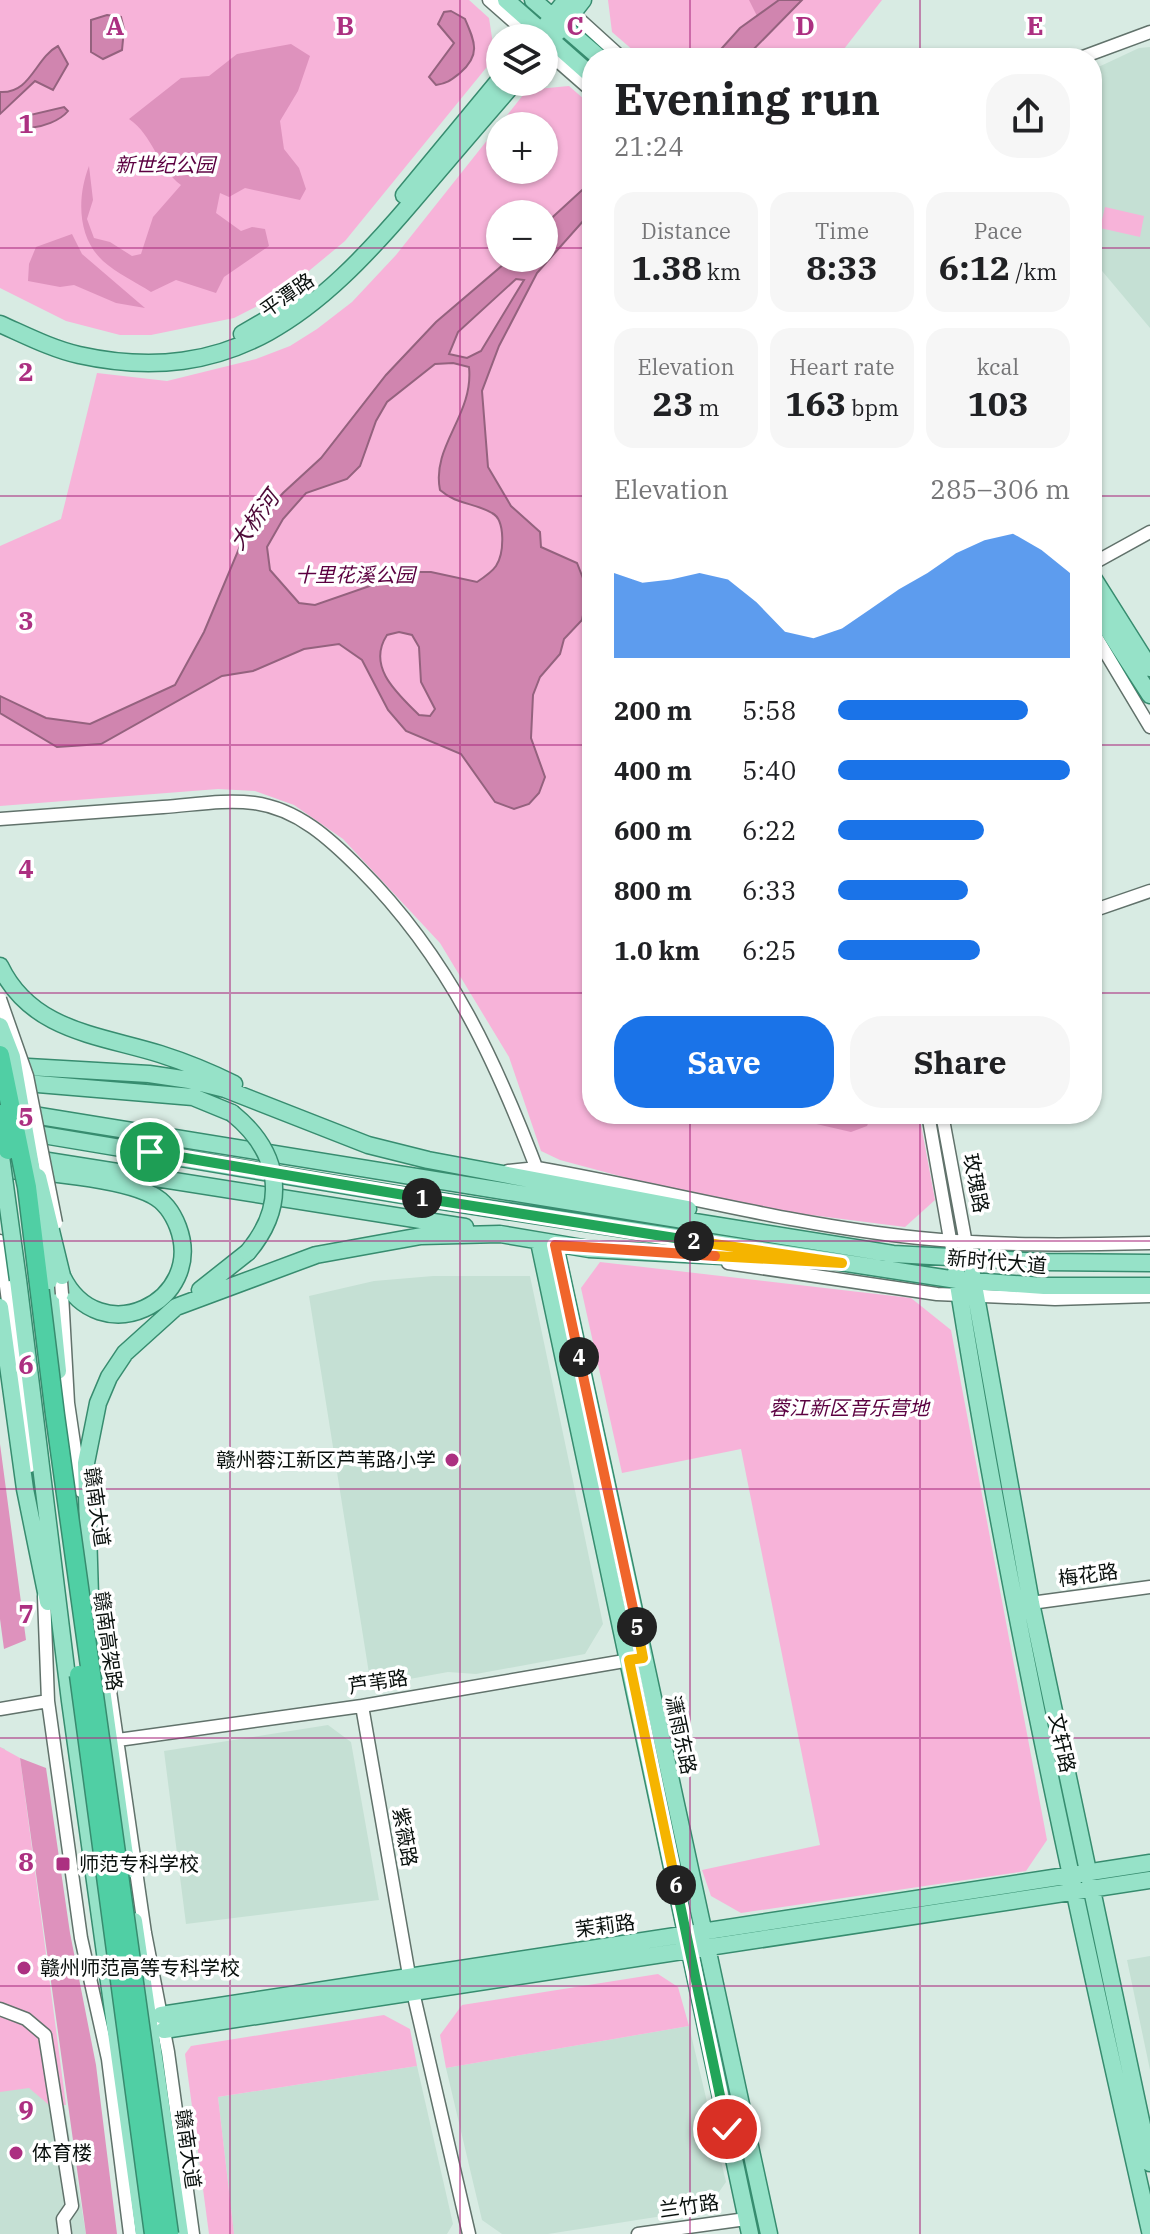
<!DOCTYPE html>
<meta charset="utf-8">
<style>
body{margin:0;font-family:"IBM Plex Serif","Noto Sans SC",serif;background:#f6f6f6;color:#202124;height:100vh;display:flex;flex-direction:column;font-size:30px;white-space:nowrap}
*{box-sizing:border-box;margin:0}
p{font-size:26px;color:#757577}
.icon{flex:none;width:44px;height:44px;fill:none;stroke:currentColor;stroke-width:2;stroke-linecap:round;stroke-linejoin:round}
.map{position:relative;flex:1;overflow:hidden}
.details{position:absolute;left:582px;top:48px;width:520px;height:1076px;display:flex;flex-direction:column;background:#fff;border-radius:32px;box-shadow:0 2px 6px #0004}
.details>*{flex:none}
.buttons{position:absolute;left:486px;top:24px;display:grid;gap:16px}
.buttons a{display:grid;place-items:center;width:72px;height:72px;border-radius:50%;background:#fff;box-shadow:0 2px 6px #0004;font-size:40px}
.pin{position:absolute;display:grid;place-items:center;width:68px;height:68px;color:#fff;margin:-34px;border:4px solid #fff;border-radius:50%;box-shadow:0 2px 8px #0007}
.km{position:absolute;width:40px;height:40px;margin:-20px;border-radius:50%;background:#222;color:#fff;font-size:22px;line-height:40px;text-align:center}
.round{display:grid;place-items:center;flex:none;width:84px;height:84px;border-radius:32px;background:#f6f6f6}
.headline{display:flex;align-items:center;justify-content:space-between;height:136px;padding:0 32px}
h1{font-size:44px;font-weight:800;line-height:60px}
.stats{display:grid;grid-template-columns:repeat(3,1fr);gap:12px;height:136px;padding:8px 32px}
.stats div{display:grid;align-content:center;border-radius:20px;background:#f6f6f6;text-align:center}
.stats b{font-size:34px;font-weight:800}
.stats small{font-size:22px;font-weight:400}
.stats p{font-size:22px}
.chart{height:224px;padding:16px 32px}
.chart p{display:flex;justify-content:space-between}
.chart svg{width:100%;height:144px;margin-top:8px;fill:#1a73e8;opacity:.7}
.primary-button{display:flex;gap:16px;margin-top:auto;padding:16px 32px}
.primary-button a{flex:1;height:92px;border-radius:32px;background:#1a73e8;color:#fff;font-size:32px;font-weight:800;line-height:92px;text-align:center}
.primary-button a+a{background:#f6f6f6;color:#202124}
ul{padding:0 32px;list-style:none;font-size:26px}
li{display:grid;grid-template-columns:128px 96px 1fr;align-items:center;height:60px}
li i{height:20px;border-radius:10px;background:#1a73e8}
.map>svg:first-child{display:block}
</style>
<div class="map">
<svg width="1150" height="2234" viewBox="0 0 1150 2234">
<rect width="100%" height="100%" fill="#d8ebe3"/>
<path fill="#c5e0d4" d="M 1150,47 L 1150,328 L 1092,259 L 1092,70 L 1139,48 Z
M 433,1276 L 530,1276 L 603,1624 L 585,1654 L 476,1674 L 448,1672 L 371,1686 L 309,1296 L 374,1281 Z
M 328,1725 L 351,1742 L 379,1900 L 186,1924 L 164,1751 Z
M 0,1747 L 5,1749 L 86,2234 L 0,2234 Z
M 1150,1956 L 1150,2070 L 1127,1960 Z
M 689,2026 L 726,2182 L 707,2209 L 548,2234 L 502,2234 L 482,2220 L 446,2068 Z
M 417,2066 L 453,2224 L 447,2234 L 234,2234 L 218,2097 Z"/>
<path fill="#f7b3d9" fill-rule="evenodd" d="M 0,0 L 469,0 L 489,18 L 495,57 L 345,241 L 281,294 L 234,318 L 151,335 L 120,335 L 66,321 L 0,288 Z
M 608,0 L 882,0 L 837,58 L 642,58 L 612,32 Z
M 569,86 L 592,106 L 592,1114 L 919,1114 L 935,1200 L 905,1227 L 724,1204 L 560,1160 L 541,1151 L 509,1057 L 440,943 L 343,839 L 294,805 L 255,791 L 218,789 L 0,806 L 0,546 L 61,519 L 97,373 L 167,381 L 256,359 L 290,346 L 317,329 L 352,302 L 396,255 L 527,90 ZM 500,126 L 544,126 L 544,170 L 500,170 ZM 500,214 L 544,214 L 544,258 L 500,258 Z
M 1105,207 L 1144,216 L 1140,237 L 1100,228 Z
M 600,1262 L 911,1298 L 951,1330 L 1047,1840 L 1026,1871 L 741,1913 L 711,1896 L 702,1870 L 820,1845 L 741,1449 L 622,1473 L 581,1288 Z
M 0,1747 L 20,1758 L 66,2105 L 49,2105 L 29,2088 L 0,2092 Z
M 658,1974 L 678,1987 L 689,2026 L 446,2068 L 440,2035 L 462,2005 Z
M 384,2015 L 410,2029 L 417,2066 L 218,2097 L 234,2234 L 209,2234 L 185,2054 L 191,2046 Z"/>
<path fill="#de92bd" d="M 749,0 L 779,0 L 757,16 Z
M 291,44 L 310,56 L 298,91 L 280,121 L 284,149 L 299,168 L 306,189 L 300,200 L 245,188 L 229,197 L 220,193 L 216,213 L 241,231 L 252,227 L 265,229 L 269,246 L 224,277 L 216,293 L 176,280 L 151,292 C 136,282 116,273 103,261 C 77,237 77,197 89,166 L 93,200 L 87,219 L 94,238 L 110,242 L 132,256 L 141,254 L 153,217 L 181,185 C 158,168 153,135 129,119 L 181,78 L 209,76 L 237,54 Z
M 72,234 L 82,254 L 145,308 L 116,303 L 74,285 L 60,287 L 28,281 L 29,264 L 36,247 Z
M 805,1114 L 872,1114 L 867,1126 L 851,1132 L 812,1123 Z
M 0,1444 L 26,1640 L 4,1649 L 0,1619 Z
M 20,1758 L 46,1768 L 70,1933 L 96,2065 L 117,2234 L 86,2234 Z"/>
<path fill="#d085af" stroke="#94627e" stroke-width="2" fill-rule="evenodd" d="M 779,0 L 802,0 L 745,58 L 713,58 L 740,28 Z
M 451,11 L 465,19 C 475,42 481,55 460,73 C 451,80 448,83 436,85 L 429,77 L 454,43 L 438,24 L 444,12 Z
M 107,15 L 121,17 L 124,29 L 122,50 L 103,59 L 91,52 L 91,20 Z
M 58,46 L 68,64 L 53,90 L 35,81 L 0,114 L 0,92 C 31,94 35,58 58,46 Z
M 64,107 L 68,111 C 60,121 42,127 30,128 L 27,123 L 30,115 Z
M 592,181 L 592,211 L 537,273 L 499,346 L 482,391 L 488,467 L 511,506 L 540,532 L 541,547 L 577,563 L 588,591 L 582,620 L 564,639 L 560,654 L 540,677 L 533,695 L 531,738 L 545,777 L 539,793 L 529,804 L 514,809 L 495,802 L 461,754 L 406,731 L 388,710 L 362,660 L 339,644 L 304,649 L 253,671 L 222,676 L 101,744 L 57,747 L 0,713 L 0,696 L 46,718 L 90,724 L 175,685 L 204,632 L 243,539 L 283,493 L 321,458 L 386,375 L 436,322 L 511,258 L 544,258 L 544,225 ZM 516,279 L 524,280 L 481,351 L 467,358 L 449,354 L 458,332 ZM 453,363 L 469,367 C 474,415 431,446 440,490 C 457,505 473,502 492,513 C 506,520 504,554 496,566 C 492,572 483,578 477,582 L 431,572 L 410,572 L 315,605 L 299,603 L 270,570 L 267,547 L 283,519 L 306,493 L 347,479 L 360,466 L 376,421 L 387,402 L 435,364 ZM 399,632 L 412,635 L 419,647 L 421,682 L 435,709 L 430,716 L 419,715 C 398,694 366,667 387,635 Z"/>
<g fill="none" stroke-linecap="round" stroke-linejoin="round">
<defs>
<path id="minor" d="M 489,0 L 532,38
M 568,9 L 622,58
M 544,49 L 592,91
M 1080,58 L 1150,32
M 1092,564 L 1150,532
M 1092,630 L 1150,727
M 0,819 C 54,815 109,811 163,807 C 193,805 224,799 254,803 C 298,809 330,839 360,869 C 450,959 497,1063 541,1180
M 1092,911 L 1150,891
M 928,1114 L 951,1245
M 942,1114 L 967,1249
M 508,1171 L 537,1168 C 664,1190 790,1225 919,1238 C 996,1246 1073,1245 1150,1243
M 0,1241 L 30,1466
M 728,1263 L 937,1294 L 1055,1299 L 1150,1296
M 62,1294 L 68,1403 L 81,1491
M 44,1596 L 48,1701 L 81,1938 L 108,2059 L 130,2234
M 1031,1603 L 1150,1587
M 109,1684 L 145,1933 L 168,2052 L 193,2234
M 362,1706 L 409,1975
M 0,1709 L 48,1701
M 118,1740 L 362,1706 L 636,1659
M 413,1992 L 469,2234
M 0,2009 L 26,2019 L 45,2035 L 72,2206 L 63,2219 L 65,2234
M 638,2234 L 746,2219"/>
<path id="major" d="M 506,0 L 592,76
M 533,0 L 600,58
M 547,24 L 566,0
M 558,32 L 583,0
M 404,195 L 500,79
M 0,324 C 25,335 52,349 79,355 C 233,389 319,311 412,202 C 446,162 480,122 515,82
M 242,334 L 305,297
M 1092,576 L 1150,668
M 1092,605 L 1150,695
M 0,966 C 31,1031 99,1035 160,1054 C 185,1062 210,1072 234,1084
M 11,1066 L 149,1074 L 189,1080 L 225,1089 L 368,1145 L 428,1160 L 688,1209
M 14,1082 L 193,1097 L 232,1113
M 21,1113 L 893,1254 L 1044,1262 L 1150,1263
M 25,1132 L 402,1195 L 957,1280 L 1044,1286 L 1150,1286
M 29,1158 L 465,1227
M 0,1170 C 37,1171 120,1178 152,1195 C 164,1201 173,1214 178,1227 C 206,1302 99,1353 62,1276
M 539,1242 L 750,2234
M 555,1245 L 769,2234
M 956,1272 C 1007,1595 1078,1913 1150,2231
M 972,1274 L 1031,1603 L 1150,2163
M 18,1280 L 70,1701 L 144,2234
M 49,1281 L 58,1371
M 200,1290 L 248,1252
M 0,1307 L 25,1489 L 48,1602
M 88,1588 L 127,1870
M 90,1596 L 86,1463 L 98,1403 L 109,1377 L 125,1353 L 176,1307 L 316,1255 L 421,1236 L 500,1234 L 589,1249 L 741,1257
M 134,1921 L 180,2234
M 161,2015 L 1150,1863
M 164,2030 L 1150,1880"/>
</defs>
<use href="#minor" stroke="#61726b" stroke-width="15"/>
<use href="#major" stroke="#378c6f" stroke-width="19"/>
<use href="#minor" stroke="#fff" stroke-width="12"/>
<use href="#major" stroke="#96e2c8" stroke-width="16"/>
<defs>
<path id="minor-bridge" d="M 0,999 L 27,1076 L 56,1223
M 60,1269 L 62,1294"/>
<path id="major-bridge" d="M 0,1026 L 12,1057 L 35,1189
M 232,1113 C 280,1152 289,1203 248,1252
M 0,1149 L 18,1280
M 38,1177 L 62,1276
M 40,1224 L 49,1281"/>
<path id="highway-bridge" d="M 0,1055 L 27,1187 L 55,1415 L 169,2234
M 0,1114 L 8,1150
M 79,1675 L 154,2234"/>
</defs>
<use href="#minor-bridge" stroke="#61726b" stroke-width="15" stroke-linecap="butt"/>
<use href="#major-bridge" stroke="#378c6f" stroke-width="19" stroke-linecap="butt"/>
<use href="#highway-bridge" stroke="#378c6f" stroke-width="21" stroke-linecap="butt"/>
<use href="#minor-bridge" stroke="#fff" stroke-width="12"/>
<use href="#major-bridge" stroke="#96e2c8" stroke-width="16"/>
<use href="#highway-bridge" stroke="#50cfa4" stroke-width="18"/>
</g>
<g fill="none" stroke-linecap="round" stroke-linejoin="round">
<defs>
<path id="split-1" d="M 150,1152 L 422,1198"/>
<path id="split-2" d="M 422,1198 L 694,1241"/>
<path id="split-3" d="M 694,1241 L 842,1263 L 715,1256"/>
<path id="split-4" d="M 579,1357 L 555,1245 L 715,1256"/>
<path id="split-5" d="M 579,1357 L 637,1627"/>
<path id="split-6" d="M 637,1627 L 643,1658 L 629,1660 L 676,1885"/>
<path id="split-7" d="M 676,1885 L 727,2129"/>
</defs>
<use href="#split-1" stroke="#fff" stroke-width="16"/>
<use href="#split-2" stroke="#fff" stroke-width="16"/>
<use href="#split-3" stroke="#fff" stroke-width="16"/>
<use href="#split-4" stroke="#fff" stroke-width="16"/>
<use href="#split-5" stroke="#fff" stroke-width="16"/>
<use href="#split-6" stroke="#fff" stroke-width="16"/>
<use href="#split-7" stroke="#fff" stroke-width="16"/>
<use href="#split-1" stroke="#22a559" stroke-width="10"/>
<use href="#split-2" stroke="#22a559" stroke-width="10"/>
<use href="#split-3" stroke="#f5b400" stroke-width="10"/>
<use href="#split-4" stroke="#f0652b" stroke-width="10"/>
<use href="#split-5" stroke="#f0652b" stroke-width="10"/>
<use href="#split-6" stroke="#f5b400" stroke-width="10"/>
<use href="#split-7" stroke="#22a559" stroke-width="10"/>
</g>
<path fill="none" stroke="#ac3081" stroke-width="2" stroke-opacity="0.55" d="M 230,0 L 230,2234M 460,0 L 460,2234M 690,0 L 690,58M 920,0 L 920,58M 0,248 L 500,248M 544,248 L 592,248M 1092,248 L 1150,248M 0,496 L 592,496M 1092,496 L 1150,496M 0,745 L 592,745M 1092,745 L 1150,745M 0,993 L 592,993M 1092,993 L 1150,993M 690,1114 L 690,2234M 920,1114 L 920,2234M 0,1241 L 1150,1241M 0,1489 L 1150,1489M 0,1738 L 1150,1738M 0,1986 L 1150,1986"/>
<g fill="#ac3081" stroke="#fff" stroke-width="3">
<circle cx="452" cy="1460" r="8"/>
<rect x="55" y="1856" width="16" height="16" rx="4"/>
<circle cx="24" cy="1968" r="8"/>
<circle cx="16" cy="2153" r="8"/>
</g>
<g text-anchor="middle" stroke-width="7" stroke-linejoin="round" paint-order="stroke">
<g font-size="20" font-style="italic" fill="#5c0041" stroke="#fff">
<text x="165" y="172">新世纪公园</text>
<text x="355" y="582">十里花溪公园</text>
<text x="849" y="1415">蓉江新区音乐营地</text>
</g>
<g font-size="20" fill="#09100d" stroke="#fff">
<text transform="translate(287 295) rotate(-35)" y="7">平潭路</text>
<text transform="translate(976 1183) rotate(79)" y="7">玫瑰路</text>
<text transform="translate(997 1262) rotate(5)" y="7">新时代大道</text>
<text transform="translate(97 1507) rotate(82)" y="7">赣南大道</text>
<text transform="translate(1088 1575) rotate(-8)" y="7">梅花路</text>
<text transform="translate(108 1641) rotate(82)" y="7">赣南高架路</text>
<text transform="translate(378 1682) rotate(-9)" y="7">芦苇路</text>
<text transform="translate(681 1735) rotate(78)" y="7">潇雨东路</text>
<text transform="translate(1062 1743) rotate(78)" y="7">文轩路</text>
<text transform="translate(405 1837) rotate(80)" y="7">紫薇路</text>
<text transform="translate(605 1926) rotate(-8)" y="7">茉莉路</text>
<text transform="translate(188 2149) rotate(82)" y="7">赣南大道</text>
<text transform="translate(689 2206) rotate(-8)" y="7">兰竹路</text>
</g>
<g font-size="20" fill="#09100d" stroke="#fff" text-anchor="start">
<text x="436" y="1467" text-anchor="end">赣州蓉江新区芦苇路小学</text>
<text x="79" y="1871">师范专科学校</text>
<text x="40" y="1975">赣州师范高等专科学校</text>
<text x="32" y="2160">体育楼</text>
</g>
<g font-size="22" font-style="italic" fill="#4d0937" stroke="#fff">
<text transform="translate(254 520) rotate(-54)" y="8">大桥河</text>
</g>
</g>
<g font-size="26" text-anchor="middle" font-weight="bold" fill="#ac3081" stroke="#fff" stroke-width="7" stroke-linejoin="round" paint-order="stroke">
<text x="115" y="35">A</text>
<text x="345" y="35">B</text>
<text x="575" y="35">C</text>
<text x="805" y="35">D</text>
<text x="1035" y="35">E</text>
<text x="26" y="133">1</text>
<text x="26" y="381">2</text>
<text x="26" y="630">3</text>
<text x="26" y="878">4</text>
<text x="26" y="1126">5</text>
<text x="26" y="1374">6</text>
<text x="26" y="1623">7</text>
<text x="26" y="1871">8</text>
<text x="26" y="2119">9</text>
</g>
</svg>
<div class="buttons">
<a><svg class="icon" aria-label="layers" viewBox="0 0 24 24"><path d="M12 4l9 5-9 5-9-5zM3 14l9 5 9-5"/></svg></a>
<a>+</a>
<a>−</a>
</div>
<div class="pin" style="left:150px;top:1152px;background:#1e9e55"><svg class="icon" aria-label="arrive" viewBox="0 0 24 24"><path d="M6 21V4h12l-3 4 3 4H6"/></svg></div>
<div class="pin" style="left:727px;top:2129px;background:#d93025"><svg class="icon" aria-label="check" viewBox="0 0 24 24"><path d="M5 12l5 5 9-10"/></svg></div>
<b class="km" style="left:422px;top:1198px">1</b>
<b class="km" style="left:694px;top:1241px">2</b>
<b class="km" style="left:579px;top:1357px">4</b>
<b class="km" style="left:637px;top:1627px">5</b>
<b class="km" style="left:676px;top:1885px">6</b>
<section class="details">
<div class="headline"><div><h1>Evening run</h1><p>21:24</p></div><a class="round"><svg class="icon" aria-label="share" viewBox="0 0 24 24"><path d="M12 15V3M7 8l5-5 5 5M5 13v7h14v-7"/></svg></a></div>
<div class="stats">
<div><p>Distance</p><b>1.38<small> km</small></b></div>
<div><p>Time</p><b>8:33</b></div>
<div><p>Pace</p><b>6:12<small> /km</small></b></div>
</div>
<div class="stats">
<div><p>Elevation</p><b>23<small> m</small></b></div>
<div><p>Heart rate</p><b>163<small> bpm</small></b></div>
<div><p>kcal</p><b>103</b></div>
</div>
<div class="chart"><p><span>Elevation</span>285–306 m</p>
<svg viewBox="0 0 160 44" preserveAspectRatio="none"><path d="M0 44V18L10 21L20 20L30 18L40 20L50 27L60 36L70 38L80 35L90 29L100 23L110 18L120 12L130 8L140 6L150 11L160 18V44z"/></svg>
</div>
<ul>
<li><b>200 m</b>5:58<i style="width:82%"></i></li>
<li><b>400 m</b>5:40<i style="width:100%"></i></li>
<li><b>600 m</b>6:22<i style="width:63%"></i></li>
<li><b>800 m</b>6:33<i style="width:56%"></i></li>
<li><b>1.0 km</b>6:25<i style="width:61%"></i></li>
</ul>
<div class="primary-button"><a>Save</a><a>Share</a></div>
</section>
</div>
